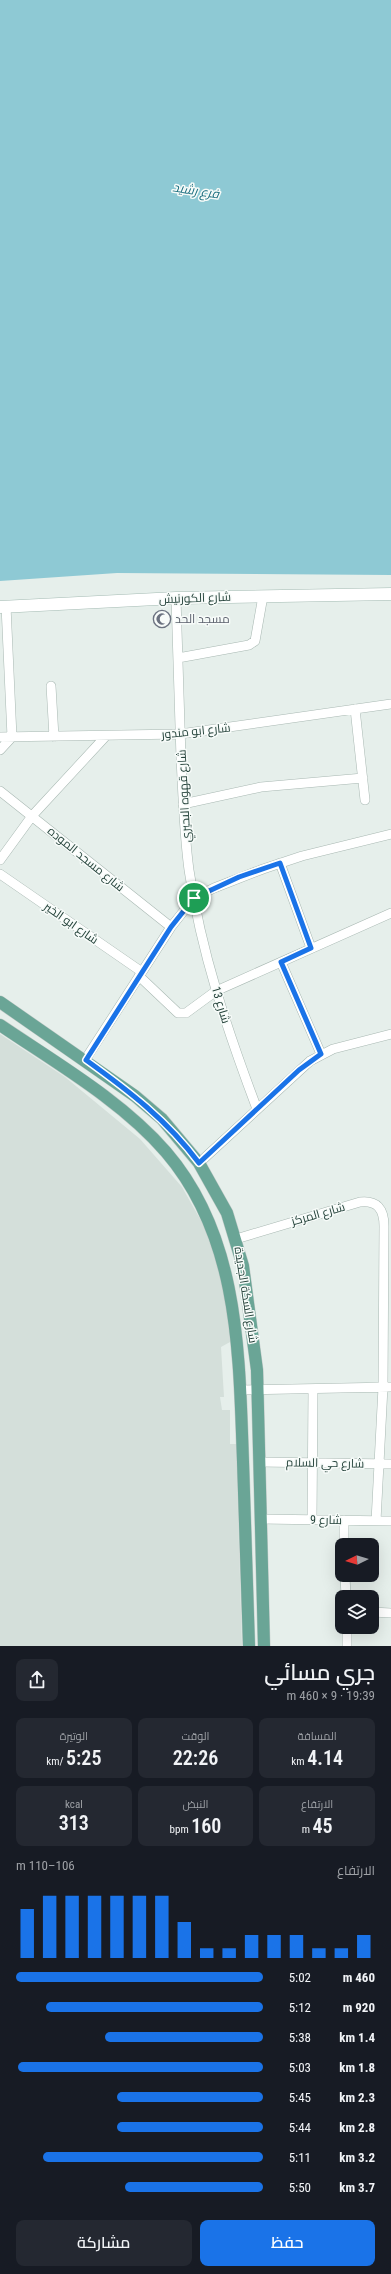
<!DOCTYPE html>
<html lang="ar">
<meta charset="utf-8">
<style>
body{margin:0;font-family:"Roboto Condensed",Cairo,sans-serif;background:#242831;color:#f1f3f6;direction:rtl;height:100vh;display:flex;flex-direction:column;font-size:15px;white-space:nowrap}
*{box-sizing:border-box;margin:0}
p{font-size:13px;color:#9ea1a6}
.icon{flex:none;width:22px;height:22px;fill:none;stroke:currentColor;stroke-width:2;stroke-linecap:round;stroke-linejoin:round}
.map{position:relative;height:1646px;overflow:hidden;direction:ltr}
.sheet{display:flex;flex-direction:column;background:#171b24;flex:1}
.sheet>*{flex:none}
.needle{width:26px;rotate:265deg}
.fabs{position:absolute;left:335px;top:1538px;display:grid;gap:8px}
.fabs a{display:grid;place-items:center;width:44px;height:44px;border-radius:8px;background:#171b24;box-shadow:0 4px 16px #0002;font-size:20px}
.pin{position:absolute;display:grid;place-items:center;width:34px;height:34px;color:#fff;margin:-17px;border:2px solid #fff;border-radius:50%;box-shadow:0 1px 4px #0007}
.round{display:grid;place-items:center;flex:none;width:42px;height:42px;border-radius:8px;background:#242831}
.summary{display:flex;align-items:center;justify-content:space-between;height:68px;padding:0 16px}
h1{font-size:22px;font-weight:600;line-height:30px}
.metrics{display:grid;grid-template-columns:repeat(3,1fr);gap:6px;height:68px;padding:4px 16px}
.metrics div{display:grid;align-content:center;border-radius:8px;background:#242831;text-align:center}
.metrics b{font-size:20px;font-weight:600}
.metrics small{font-size:11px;font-weight:400}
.metrics p{font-size:11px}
.chart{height:112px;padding:8px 16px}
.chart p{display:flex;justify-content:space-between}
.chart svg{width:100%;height:72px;margin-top:4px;stroke:#1a73e8;stroke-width:6}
.cta{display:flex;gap:8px;margin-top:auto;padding:8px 16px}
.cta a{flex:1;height:46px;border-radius:8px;background:#1a73e8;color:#fff;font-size:16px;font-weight:600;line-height:46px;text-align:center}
.cta a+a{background:#242831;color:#f1f3f6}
ul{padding:0 16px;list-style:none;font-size:13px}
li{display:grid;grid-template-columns:64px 48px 1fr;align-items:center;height:30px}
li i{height:10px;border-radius:5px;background:#1a73e8}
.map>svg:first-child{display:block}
</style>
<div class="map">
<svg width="391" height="1646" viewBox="0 0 391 1646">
<rect width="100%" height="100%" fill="#e6efeb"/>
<path fill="#d4dfda" d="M 0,1034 L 65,1077 L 140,1139 L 182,1187 L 204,1226 L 218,1266 L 226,1302 L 230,1342 L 221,1347 L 224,1397 L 220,1397 L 222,1410 L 230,1410 L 230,1444 L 236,1444 L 242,1646 L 0,1646 Z"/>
<path fill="#8ec9d4" d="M 0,0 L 391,0 L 391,575 L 117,573 L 0,581 Z"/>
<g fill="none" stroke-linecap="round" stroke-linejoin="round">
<defs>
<path id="minor" d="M 176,598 C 178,651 179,705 181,758 C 183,796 184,833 189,870 C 201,953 228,1032 257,1109
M 178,658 L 249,645 L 255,641 L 263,596
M 51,686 L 54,737
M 355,709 L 365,800
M 0,737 L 180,734 L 391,704
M 0,750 L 12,737 L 6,606
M 0,791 L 171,927
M 183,804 L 261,787 L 363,778
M 0,860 L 32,816 L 105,737
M 280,863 L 311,948
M 0,874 L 142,972
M 281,962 L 321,1054
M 139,976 L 178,1013 L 186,1013 L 216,991 L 391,913
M 85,1060 L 171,927 L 194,898 L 214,888 L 263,869 L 302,856 L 391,834
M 199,1163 L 310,1061 L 333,1049 L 391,1034
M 236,1239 L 360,1202 C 377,1200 384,1209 384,1226 L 383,1387 L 376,1521
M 240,1390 L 391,1387
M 260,1462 L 391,1464
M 261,1519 L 391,1521
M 312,1520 L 313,1390
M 344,1520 L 344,1545
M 345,1575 L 346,1597
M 372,1612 L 391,1613
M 347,1627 L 347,1646"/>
<path id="secondary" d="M 0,607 L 176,598 L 391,594"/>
<path id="primary" d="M 0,1002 L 135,1096 L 162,1119 L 199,1163 L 227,1213 L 243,1266 L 257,1370 L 264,1646
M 0,1025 C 56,1063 122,1101 166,1152 C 240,1238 239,1355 243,1462 C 245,1523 247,1585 249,1646"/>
</defs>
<use href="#minor" stroke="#a8b8b2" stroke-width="10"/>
<use href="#secondary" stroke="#a4bbb3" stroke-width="13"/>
<use href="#primary" stroke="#c2cac8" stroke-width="13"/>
<use href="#minor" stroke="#fff" stroke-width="9"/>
<use href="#secondary" stroke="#fff" stroke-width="12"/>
<use href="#primary" stroke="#6aa596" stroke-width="12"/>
</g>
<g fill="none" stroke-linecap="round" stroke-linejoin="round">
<defs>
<path id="route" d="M 280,863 L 311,948 L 281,962 L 321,1054 L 299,1070 L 199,1163 C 167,1120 129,1091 86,1060 L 171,927 L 194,898 L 239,877 Z"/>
</defs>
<use href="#route" stroke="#fff" stroke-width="8"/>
<use href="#route" stroke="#1a73e8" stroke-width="5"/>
</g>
<defs>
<symbol id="mosque-ring" viewBox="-11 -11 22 22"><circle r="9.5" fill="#f7fbf9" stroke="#6b7280" stroke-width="1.5"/><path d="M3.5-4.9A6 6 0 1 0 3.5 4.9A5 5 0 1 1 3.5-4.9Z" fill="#6b7280"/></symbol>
</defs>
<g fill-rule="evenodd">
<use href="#mosque-ring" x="152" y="609" width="20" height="20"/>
</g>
<g text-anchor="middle" stroke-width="3" stroke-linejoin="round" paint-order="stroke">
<g font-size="12" fill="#24423a" stroke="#f7fbf9">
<text transform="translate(195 598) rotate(-2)" y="4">شارع الكورنيش</text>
<text transform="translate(196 731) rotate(-6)" y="4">شارع ابو مندور</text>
<text transform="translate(184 796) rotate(-93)" y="4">شارع قهوه البحيري</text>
<text transform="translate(86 859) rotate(39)" y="4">شارع مسجد الموده</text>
<text transform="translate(71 923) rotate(35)" y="4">شارع ابو الخير</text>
<text transform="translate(221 1005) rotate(73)" y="4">شارع 13</text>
<text transform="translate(318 1214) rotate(-16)" y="4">شارع المركز</text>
<text transform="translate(246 1295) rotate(81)" y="4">شارع السكة الجديدة</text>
<text transform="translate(325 1463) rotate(1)" y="4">شارع حي السلام</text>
<text transform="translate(326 1520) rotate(1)" y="4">شارع 9</text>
</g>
<g font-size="12" fill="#5b616d" stroke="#f7fbf9" text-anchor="start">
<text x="175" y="623">مسجد الحد</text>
</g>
<g font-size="13" font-style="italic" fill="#1c6f80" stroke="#f7fbf9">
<text transform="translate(196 190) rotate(9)" y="5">فرع رشيد</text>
</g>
</g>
</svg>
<div class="fabs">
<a><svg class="needle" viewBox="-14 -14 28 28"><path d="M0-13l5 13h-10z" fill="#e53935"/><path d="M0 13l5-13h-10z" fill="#9ea1a6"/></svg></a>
<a><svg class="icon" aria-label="layers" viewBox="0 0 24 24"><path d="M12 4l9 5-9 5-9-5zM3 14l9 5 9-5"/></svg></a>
</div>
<div class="pin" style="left:194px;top:898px;background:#1e9e55"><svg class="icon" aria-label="arrive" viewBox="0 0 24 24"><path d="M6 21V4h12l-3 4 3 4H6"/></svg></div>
</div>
<section class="sheet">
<div class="summary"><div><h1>جري مسائي</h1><p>19:39 · 9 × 460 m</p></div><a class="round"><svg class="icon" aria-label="share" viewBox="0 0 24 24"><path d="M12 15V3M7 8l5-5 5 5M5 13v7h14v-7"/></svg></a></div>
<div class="metrics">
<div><p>المسافة</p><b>4.14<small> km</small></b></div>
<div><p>الوقت</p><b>22:26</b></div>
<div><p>الوتيرة</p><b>5:25<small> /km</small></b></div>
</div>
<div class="metrics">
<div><p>الارتفاع</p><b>45<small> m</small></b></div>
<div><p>النبض</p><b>160<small> bpm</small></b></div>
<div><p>kcal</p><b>313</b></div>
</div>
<div class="chart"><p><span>الارتفاع</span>106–110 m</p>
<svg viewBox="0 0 160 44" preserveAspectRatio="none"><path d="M5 44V14M15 44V6M25 44V6M35 44V6M45 44V6M55 44V6M65 44V6M75 44V22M85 44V38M95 44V38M105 44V30M115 44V30M125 44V30M135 44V38M145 44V38M155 44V30"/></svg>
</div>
<ul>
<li><b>460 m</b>5:02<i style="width:100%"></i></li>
<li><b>920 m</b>5:12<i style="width:88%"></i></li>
<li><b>1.4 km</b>5:38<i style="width:64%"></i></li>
<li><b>1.8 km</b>5:03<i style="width:99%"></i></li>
<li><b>2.3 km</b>5:45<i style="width:59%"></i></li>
<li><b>2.8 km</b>5:44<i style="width:59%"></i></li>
<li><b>3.2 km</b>5:11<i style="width:89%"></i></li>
<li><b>3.7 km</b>5:50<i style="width:56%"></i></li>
</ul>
<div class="cta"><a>حفظ</a><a>مشاركة</a></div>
</section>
